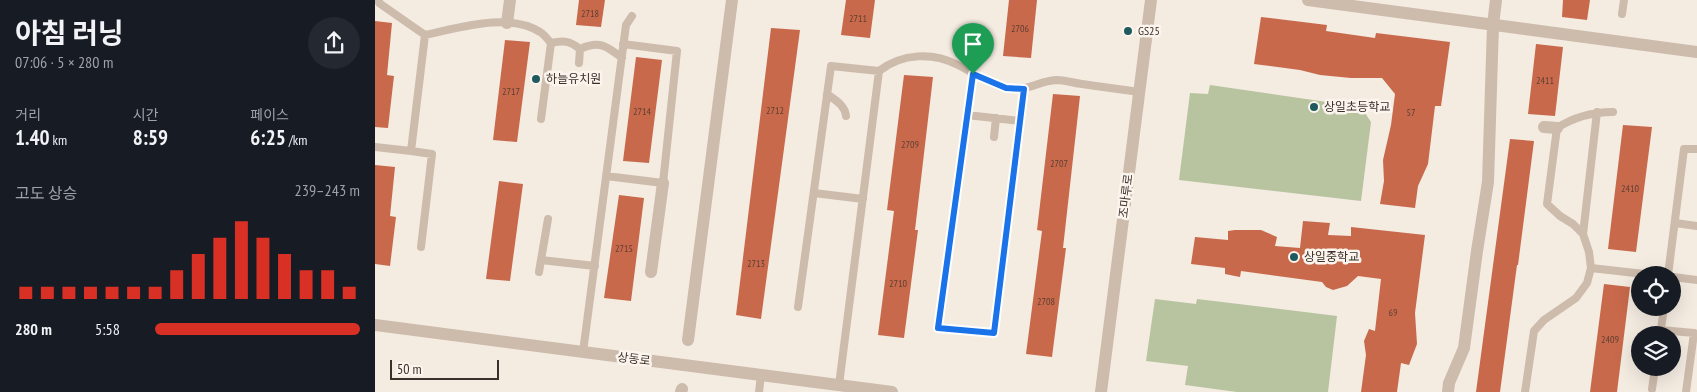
<!DOCTYPE html>
<html lang="ko">
<meta charset="utf-8">
<style>
body{margin:0;font-family:"PT Sans Narrow","Noto Sans KR",sans-serif;background:#242831;color:#f1f3f6;height:100vh;display:flex;flex-direction:column;font-size:19px;white-space:nowrap}
*{box-sizing:border-box;margin:0}
p{font-size:16px;color:#9ea1a6}
.icon{flex:none;width:28px;height:28px;fill:none;stroke:currentColor;stroke-width:2;stroke-linecap:round;stroke-linejoin:round}
.map{position:relative;flex:1;overflow:hidden}
.panel{display:flex;flex-direction:column;background:#171b24;width:375px}
.panel>*{flex:none}
.buttons{position:absolute;left:1256px;top:266px;display:grid;gap:10px}
.buttons a{display:grid;place-items:center;width:50px;height:50px;border-radius:50%;background:#171b24;box-shadow:0 5px 20px #0002;font-size:25px}
.scale{position:absolute;left:15px;bottom:12px;width:109px;box-sizing:border-box;padding-left:5px;border:2px solid #3b302b;border-top:0;font-size:14px;line-height:18px;white-space:nowrap;color:#3b302b;-webkit-text-stroke:4px #fbf5ee;paint-order:stroke}
.pin{position:absolute;display:grid;place-items:center;width:42px;height:42px;color:#fff;margin:-51px -21px;border-radius:50% 50% 50% 0;rotate:-45deg;box-shadow:0 0 5px #0007}
.pin .icon{rotate:45deg}
.round{display:grid;place-items:center;flex:none;width:52px;height:52px;border-radius:26px;background:#242831}
.summary{display:flex;align-items:center;justify-content:space-between;height:85px;padding:0 15px}
h1{font-size:28px;font-weight:700;line-height:38px}
.stats{display:grid;grid-template-columns:repeat(3,1fr);gap:8px;height:85px;padding:5px 15px}
.stats div{display:grid;align-content:center}
.stats b{font-size:21px;font-weight:700}
.stats small{font-size:14px;font-weight:400}
.stats p{font-size:14px}
.chart{height:140px;padding:10px 15px}
.chart p{display:flex;justify-content:space-between}
.chart svg{width:100%;height:90px;margin-top:5px;stroke:#d93025;stroke-width:6}
ul{padding:0 15px;list-style:none;font-size:16px}
li{display:grid;grid-template-columns:80px 60px 1fr;align-items:center;height:38px}
li i{height:12px;border-radius:6px;background:#d93025}
main{display:flex;flex:1;min-height:0}
.map>svg:first-child{display:block}
</style>
<main>
<section class="panel">
<div class="summary"><div><h1>아침 러닝</h1><p>07:06 · 5 × 280 m</p></div><a class="round"><svg class="icon" aria-label="share" viewBox="0 0 24 24"><path d="M12 15V3M7 8l5-5 5 5M5 13v7h14v-7"/></svg></a></div>
<div class="stats">
<div><p>거리</p><b>1.40<small> km</small></b></div>
<div><p>시간</p><b>8:59</b></div>
<div><p>페이스</p><b>6:25<small> /km</small></b></div>
</div>
<div class="chart"><p><span>고도 상승</span>239–243 m</p>
<svg viewBox="0 0 160 44" preserveAspectRatio="none"><path d="M5 44V38M15 44V38M25 44V38M35 44V38M45 44V38M55 44V38M65 44V38M75 44V30M85 44V22M95 44V14M105 44V6M115 44V14M125 44V22M135 44V30M145 44V30M155 44V38"/></svg>
</div>
<ul>
<li><b>280 m</b>5:58<i style="width:100%"></i></li>
</ul>
</section>
<div class="map">
<svg width="1322" height="392" viewBox="0 0 1322 392">
<rect width="100%" height="100%" fill="#f4ebe1"/>
<path fill="#b8c4a0" d="M 835,85 L 986,107 L 996,122 L 986,201 L 804,180 L 815,93 L 833,94 Z
M 780,299 L 821,304 L 822,299 L 962,316 L 953,392 L 862,392 L 810,385 L 813,366 L 771,361 Z"/>
<path fill="#c8694b" d="M 204,0 L 230,0 L 226,27 L 201,25 Z
M 471,0 L 500,0 L 495,38 L 466,35 Z
M 634,0 L 662,0 L 656,58 L 628,56 Z
M 1188,0 L 1215,0 L 1212,20 L 1187,17 Z
M 886,17 L 952,25 L 951,31 L 1000,38 L 1001,33 L 1075,42 L 1066,106 L 1060,106 L 1053,164 L 1043,186 L 1040,208 L 1005,204 L 1009,181 L 1008,160 L 1016,125 L 1020,94 L 1007,78 L 976,78 L 945,75 L 925,70 L 879,64 Z
M 0,21 L 17,23 L 12,75 L 19,76 L 13,128 L 0,127 Z
M 396,28 L 425,30 L 386,319 L 361,315 Z
M 130,40 L 155,42 L 142,142 L 118,140 Z
M 1161,44 L 1188,47 L 1180,116 L 1153,114 Z
M 261,57 L 287,60 L 274,163 L 248,161 Z
M 529,75 L 558,77 L 540,230 L 543,230 L 529,338 L 503,335 L 519,211 L 512,210 Z
M 678,94 L 705,96 L 688,248 L 691,248 L 677,357 L 651,354 L 667,231 L 662,230 Z
M 1248,125 L 1277,127 L 1261,252 L 1233,249 Z
M 1135,139 L 1159,141 L 1143,265 L 1142,265 L 1125,392 L 1101,392 Z
M 0,165 L 20,167 L 15,216 L 21,217 L 15,266 L 0,264 Z
M 124,181 L 148,184 L 135,281 L 111,279 Z
M 244,195 L 269,198 L 256,301 L 229,298 Z
M 928,221 L 955,223 L 953,235 L 976,236 L 976,227 L 1050,235 L 1040,313 L 1042,344 L 1034,365 L 1026,363 L 1022,392 L 986,392 L 991,355 L 989,341 L 994,329 L 1000,331 L 1006,279 L 983,276 L 972,286 L 958,290 L 951,287 L 947,282 L 866,271 L 865,277 L 850,274 L 850,268 L 816,264 L 820,237 L 853,240 L 853,231 L 860,230 L 886,230 L 902,237 L 900,246 L 925,248 Z
M 1229,284 L 1255,287 L 1242,392 L 1215,392 Z"/>
<g fill="none" stroke-linecap="round" stroke-linejoin="round">
<path stroke="#cdbbac" stroke-width="8" d="M 4,0 L 4,3 L 50,35 C 84,28 133,12 165,32 C 169,34 173,40 176,43 C 189,40 195,41 205,49 C 224,40 232,46 247,58
M 1247,14 L 1249,0
M 204,63 L 205,49
M 598,74 L 563,328 L 619,333 L 649,89
M 452,94 C 460,100 470,105 471,116
M 592,115 L 645,121
M 166,119 L 176,43
M 619,137 L 621,118
M 0,147 L 36,151 L 50,35
M 36,151 L 57,154 L 46,247
M 231,176 L 288,183 L 302,51 L 248,44
M 439,193 L 488,199
M 173,219 L 166,260 L 220,266
M 1300,223 L 1322,226
M 1208,234 L 1222,112
M 1216,268 L 1278,275
M 164,272 L 166,260
M 1293,275 L 1309,149 L 1322,149
M 1298,277 L 1322,280
M 423,307 L 456,66 L 504,71
M 1286,330 L 1319,333 L 1311,392
M 1285,335 L 1289,308
M 208,352 L 251,25 L 257,16
M 464,385 L 504,71 C 527,53 558,52 583,65 C 599,73 615,84 632,88 C 653,92 663,81 681,80 C 689,80 699,83 707,84 C 726,87 745,89 764,92
M 1277,389 L 1280,368
M 384,392 L 386,375
M 1150,392 L 1159,331 L 1169,320 L 1201,298 L 1212,283 L 1216,268 L 1214,252 L 1208,234 L 1198,224 L 1185,216 L 1172,204 L 1182,128 C 1199,117 1217,112 1238,112"/>
<path stroke="#cdbbac" stroke-width="12" d="M 933,0 L 1322,52
M 313,340 L 357,0
M 306,392 L 307,389
M 1073,392 L 1074,383 L 1089,348 L 1102,251 L 1113,182 L 1118,25 L 1121,0"/>
<path stroke="#cdbbac" stroke-width="12" d="M 132,23 L 135,0
M 1169,127 L 1182,128
M 276,272 L 288,183"/>
<path stroke="#cdbbac" stroke-width="12" d="M 0,325 L 517,392
M 726,392 L 776,0"/>
</g>
<g fill="none" stroke-linecap="round" stroke-linejoin="round">
<defs>
<path id="route" d="M 598,74 L 631,88 L 649,89 L 619,333 L 563,328 Z"/>
</defs>
<use href="#route" stroke="#fff" stroke-width="10"/>
<use href="#route" stroke="#1a73e8" stroke-width="6"/>
</g>
<g fill="#1f5a5e" stroke="#fbf5ee" stroke-width="2">
<circle cx="753" cy="31" r="5"/>
<circle cx="161" cy="79" r="5"/>
<circle cx="939" cy="107" r="5"/>
<circle cx="919" cy="257" r="5"/>
</g>
<g text-anchor="middle" stroke-width="5" stroke-linejoin="round" paint-order="stroke">
<g font-size="10" fill="#5e3e33">
<text x="215" y="17">2718</text>
<text x="483" y="22">2711</text>
<text x="645" y="32">2706</text>
<text x="1170" y="84">2411</text>
<text x="136" y="95">2717</text>
<text x="400" y="114">2712</text>
<text x="267" y="115">2714</text>
<text x="1036" y="116">57</text>
<text x="535" y="148">2709</text>
<text x="684" y="167">2707</text>
<text x="1255" y="192">2410</text>
<text x="249" y="252">2715</text>
<text x="381" y="267">2713</text>
<text x="523" y="287">2710</text>
<text x="671" y="305">2708</text>
<text x="1018" y="316">69</text>
<text x="1235" y="343">2409</text>
</g>
<g font-size="12" fill="#3b302b" stroke="#fbf5ee" text-anchor="start">
<text x="763" y="35">GS25</text>
<text x="171" y="83">하늘유치원</text>
<text x="949" y="111">상일초등학교</text>
<text x="929" y="261">상일중학교</text>
</g>
<g font-size="12" fill="#3b302b" stroke="#fbf5ee">
<text transform="translate(751 196) rotate(-83)" y="4">조마루로</text>
<text transform="translate(259 359) rotate(7)" y="4">상동로</text>
</g>
</g>
</svg>
<div class="buttons">
<a><svg class="icon" aria-label="locate" viewBox="0 0 24 24"><circle cx="12" cy="12" r="6"/><path d="M12 2v4M12 18v4M2 12h4M18 12h4"/></svg></a>
<a><svg class="icon" aria-label="layers" viewBox="0 0 24 24"><path d="M12 4l9 5-9 5-9-5zM3 14l9 5 9-5"/></svg></a>
</div>
<div class="scale">50 m</div>
<div class="pin" style="left:598px;top:74px;background:#1e9e55"><svg class="icon" aria-label="arrive" viewBox="0 0 24 24"><path d="M6 21V4h12l-3 4 3 4H6"/></svg></div>
</div>
</main>
